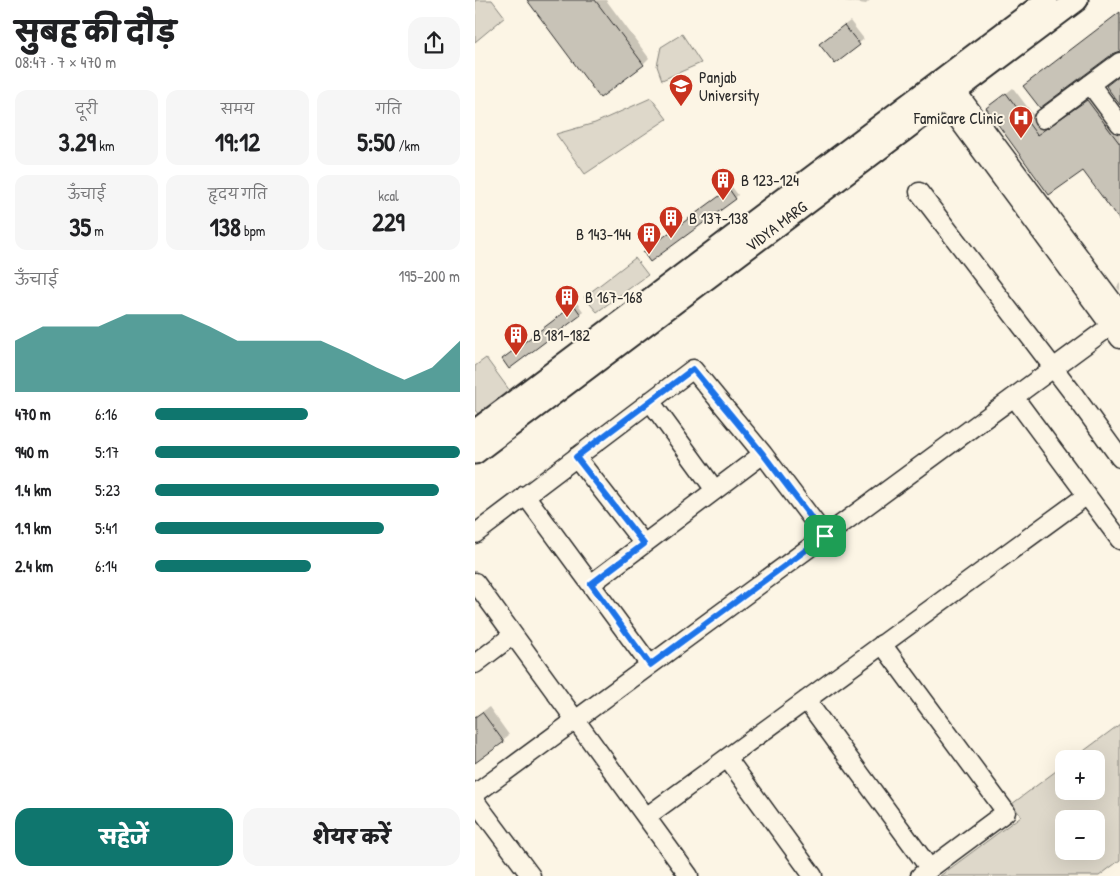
<!DOCTYPE html>
<html lang="hi">
<meta charset="utf-8">
<style>
body{margin:0;font-family:"Patrick Hand","Playpen Sans Deva",sans-serif;background:#f6f6f6;color:#202124;height:100vh;display:flex;flex-direction:column;font-size:19px;white-space:nowrap}
*{box-sizing:border-box;margin:0}
p{font-size:16px;color:#757577}
.icon{flex:none;width:28px;height:28px;fill:none;stroke:currentColor;stroke-width:2;stroke-linecap:round;stroke-linejoin:round}
.map{position:relative;flex:1;overflow:hidden}
.details{display:flex;flex-direction:column;background:#fff;width:475px}
.details>*{flex:none}
.buttons{position:absolute;left:580px;top:750px;display:grid;gap:10px}
.buttons a{display:grid;place-items:center;width:50px;height:50px;border-radius:10px;background:#fff;box-shadow:0 5px 20px #0002;font-size:25px}
.pin{position:absolute;display:grid;place-items:center;width:42px;height:42px;color:#fff;margin:-21px;border-radius:10px;box-shadow:0 2px 8px #0006}
.round{display:grid;place-items:center;flex:none;width:52px;height:52px;border-radius:15px;background:#f6f6f6}
.headline{display:flex;align-items:center;justify-content:space-between;height:85px;padding:0 15px}
h1{font-size:28px;font-weight:800;line-height:38px}
.metrics{display:grid;grid-template-columns:repeat(3,1fr);gap:8px;height:85px;padding:5px 15px}
.metrics div{display:grid;align-content:center;border-radius:12px;background:#f6f6f6;text-align:center}
.metrics b{font-size:25px;font-weight:800}
.metrics small{font-size:14px;font-weight:400}
.metrics p{font-size:14px}
.chart{height:140px;padding:10px 15px}
.chart p{display:flex;justify-content:space-between}
.chart svg{width:100%;height:90px;margin-top:5px;fill:#0f766e;opacity:.7}
.cta{display:flex;gap:10px;margin-top:auto;padding:10px 15px}
.cta a{flex:1;height:58px;border-radius:15px;background:#0f766e;color:#fff;font-size:20px;font-weight:800;line-height:58px;text-align:center}
.cta a+a{background:#f6f6f6;color:#202124}
ul{padding:0 15px;list-style:none;font-size:16px}
li{display:grid;grid-template-columns:80px 60px 1fr;align-items:center;height:38px}
li i{height:12px;border-radius:6px;background:#0f766e}
main{display:flex;flex:1;min-height:0}
.map>svg:first-child{display:block}
</style>
<main>
<section class="details">
<div class="headline"><div><h1>सुबह की दौड़</h1><p>08:47 · 7 × 470 m</p></div><a class="round"><svg class="icon" aria-label="share" viewBox="0 0 24 24"><path d="M12 15V3M7 8l5-5 5 5M5 13v7h14v-7"/></svg></a></div>
<div class="metrics">
<div><p>दूरी</p><b>3.29<small> km</small></b></div>
<div><p>समय</p><b>19:12</b></div>
<div><p>गति</p><b>5:50<small> /km</small></b></div>
</div>
<div class="metrics">
<div><p>ऊँचाई</p><b>35<small> m</small></b></div>
<div><p>हृदय गति</p><b>138<small> bpm</small></b></div>
<div><p>kcal</p><b>229</b></div>
</div>
<div class="chart"><p><span>ऊँचाई</span>195–200 m</p>
<svg viewBox="0 0 160 44" preserveAspectRatio="none"><path d="M0 44V19L10 12L20 12L30 12L40 6L50 6L60 6L70 12L80 19L90 19L100 19L110 19L120 25L130 32L140 38L150 32L160 19V44z"/></svg>
</div>
<ul>
<li><b>470 m</b>6:16<i style="width:50%"></i></li>
<li><b>940 m</b>5:17<i style="width:100%"></i></li>
<li><b>1.4 km</b>5:23<i style="width:93%"></i></li>
<li><b>1.9 km</b>5:41<i style="width:75%"></i></li>
<li><b>2.4 km</b>6:14<i style="width:51%"></i></li>
</ul>
<div class="cta"><a>सहेजें</a><a>शेयर करें</a></div>
</section>
<div class="map">
<svg width="645" height="876" viewBox="0 0 645 876">
<rect width="100%" height="100%" fill="#fcf5e5"/>
<filter id="ink" filterUnits="userSpaceOnUse"><feTurbulence type="fractalNoise" baseFrequency=".02" numOctaves="2"/><feDisplacementMap in="SourceGraphic" scale="10" xChannelSelector="R" yChannelSelector="G"/><feConvolveMatrix kernelMatrix="1 2 1 2 8 2 1 2 1" color-interpolation-filters="sRGB"/></filter>
<g filter="url(#ink)">
<path fill="#ded8ca" stroke="#84827a" fill-rule="evenodd" d="M 0,0 L 17,0 L 30,17 L 0,42 Z
M 207,34 L 226,63 L 187,80 L 182,66 L 186,47 Z
M 176,98 L 192,119 L 110,174 L 81,134 L 120,123 Z
M 160,258 L 173,275 L 122,312 L 109,297 Z
M 11,358 L 35,391 L 3,414 L 0,410 L 0,366 Z
M 645,724 L 645,860 L 624,876 L 465,876 L 546,816 L 537,804 L 589,765 L 589,791 L 621,791 L 621,759 L 598,759 ZM 589,819 L 621,819 L 621,851 L 589,851 Z"/>
<path fill="#0003" d="M 54,0 L 131,0 L 174,58 L 168,64 Z
M 362,0 L 395,0 L 391,4 Z
M 375,21 L 389,39 L 360,63 L 350,40 Z
M 538,88 L 569,129 L 619,94 L 645,129 L 645,218 L 608,169 L 512,109 Z
M 257,187 L 263,195 L 260,198 L 176,261 L 172,250 Z
M 645,283 L 645,291 L 642,287 Z
M 102,303 L 108,311 L 105,314 L 31,356 Z
M 14,707 L 34,735 L 0,762 L 0,717 Z"/>
<path fill="#c8c3b7" stroke="#2b2b2b" d="M 52,0 L 120,0 L 169,65 L 125,98 Z
M 645,12 L 645,51 L 639,53 L 565,108 L 548,86 Z
M 369,25 L 385,45 L 360,64 L 344,44 Z
M 645,75 L 645,105 L 631,86 Z
M 531,93 L 562,135 L 612,100 L 645,144 L 645,221 L 608,171 L 574,195 L 511,108 Z
M 254,189 L 261,199 L 175,262 L 168,252 Z
M 99,305 L 106,315 L 34,369 L 27,359 Z
M 7,712 L 29,742 L 0,763 L 0,717 Z"/>
<g fill="none" stroke-linecap="round" stroke-linejoin="round">
<defs>
<path id="minor" d="M 474,81 L 645,311
M 615,84 L 645,124
M 461,90 L 645,339
M 568,119 L 645,62
M 444,192 L 600,396 L 645,458
M 539,397 L 645,540
M 175,401 L 240,490
M 101,457 L 169,544
M 50,495 L 175,665
M 0,534 L 218,369 L 288,454 L 350,536
M 0,582 L 214,876
M 116,584 L 288,454
M 407,644 L 531,812 L 445,876
M 0,664 L 38,635
M 331,700 L 455,869
M 252,758 L 338,876
M 0,794 L 645,319
M 0,801 L 56,876
M 171,817 L 612,495"/>
<path id="major" d="M 0,431 L 572,0
M 0,453 L 602,0"/>
</defs>
<use href="#minor" stroke="#2b2b2b" stroke-width="21"/>
<use href="#major" stroke="#2b2b2b" stroke-width="25"/>
<use href="#minor" stroke="#fcf5e5" stroke-width="18"/>
<use href="#major" stroke="#fcf5e5" stroke-width="21"/>
</g>
</g>
<g fill="none" stroke-linecap="round" stroke-linejoin="round" filter="url(#ink)">
<defs>
<path id="route" d="M 218,369 L 288,454 L 350,536 L 175,665 L 116,584 L 169,544 L 101,457 Z"/>
</defs>
<use href="#route" stroke="#fff" stroke-width="10"/>
<use href="#route" stroke="#1a73e8" stroke-width="6"/>
</g>
<defs>
<symbol id="university-pin" viewBox="-11 -11 22 30"><path d="M0 17L-7.5 6A9.5 9.5 0 1 1 7.5 6Z" fill="#c8321e" stroke="#fcf5e5"/><path d="M0-5L7-2L0 1L-7-2ZM-4 1L0 2.5L4 1V4Q0 6-4 4Z" fill="#fff"/></symbol>
<symbol id="hospital-pin" viewBox="-11 -11 22 30"><path d="M0 17L-7.5 6A9.5 9.5 0 1 1 7.5 6Z" fill="#c8321e" stroke="#fcf5e5"/><path d="M-5-5h3v3.5h4V-5h3V5h-3V1.5h-4V5h-3Z" fill="#fff"/></symbol>
<symbol id="building-pin" viewBox="-11 -11 22 30"><path d="M0 17L-7.5 6A9.5 9.5 0 1 1 7.5 6Z" fill="#c8321e" stroke="#fcf5e5"/><path d="M-4-6H4V6H1V3H-1V6H-4ZM-2.5-4.3h1.7v1.8h-1.7ZM.8-4.3h1.7v1.8H.8ZM-2.5-1h1.7V.8h-1.7ZM.8-1h1.7V.8H.8Z" fill="#fff"/></symbol>
</defs>
<g fill-rule="evenodd">
<use href="#university-pin" x="192" y="72" width="28" height="38"/>
<use href="#hospital-pin" x="532" y="104" width="28" height="38"/>
<use href="#building-pin" x="234" y="166" width="28" height="38"/>
<use href="#building-pin" x="182" y="204" width="28" height="38"/>
<use href="#building-pin" x="160" y="220" width="28" height="38"/>
<use href="#building-pin" x="78" y="283" width="28" height="38"/>
<use href="#building-pin" x="27" y="321" width="28" height="38"/>
</g>
<g text-anchor="middle" stroke-width="4" stroke-linejoin="round" paint-order="stroke">
<g font-size="16" fill="#2b2b2b" stroke="#fcf5e5" text-anchor="start">
<text x="224" y="83">Panjab<tspan x="224" dy="18">University</tspan></text>
<text x="528" y="124" text-anchor="end">Famicare Clinic</text>
<text x="266" y="186">B 123-124</text>
<text x="214" y="224">B 137-138</text>
<text x="156" y="240" text-anchor="end">B 143-144</text>
<text x="110" y="303">B 167-168</text>
<text x="58" y="341">B 181-182</text>
</g>
<g font-size="16" fill="#2b2b2b" stroke="#fcf5e5">
<text transform="translate(301 226) rotate(-37)" y="6">VIDYA MARG</text>
</g>
</g>
</svg>
<div class="buttons">
<a>+</a>
<a>−</a>
</div>
<div class="pin" style="left:350px;top:536px;background:#1e9e55"><svg class="icon" aria-label="arrive" viewBox="0 0 24 24"><path d="M6 21V4h12l-3 4 3 4H6"/></svg></div>
</div>
</main>
